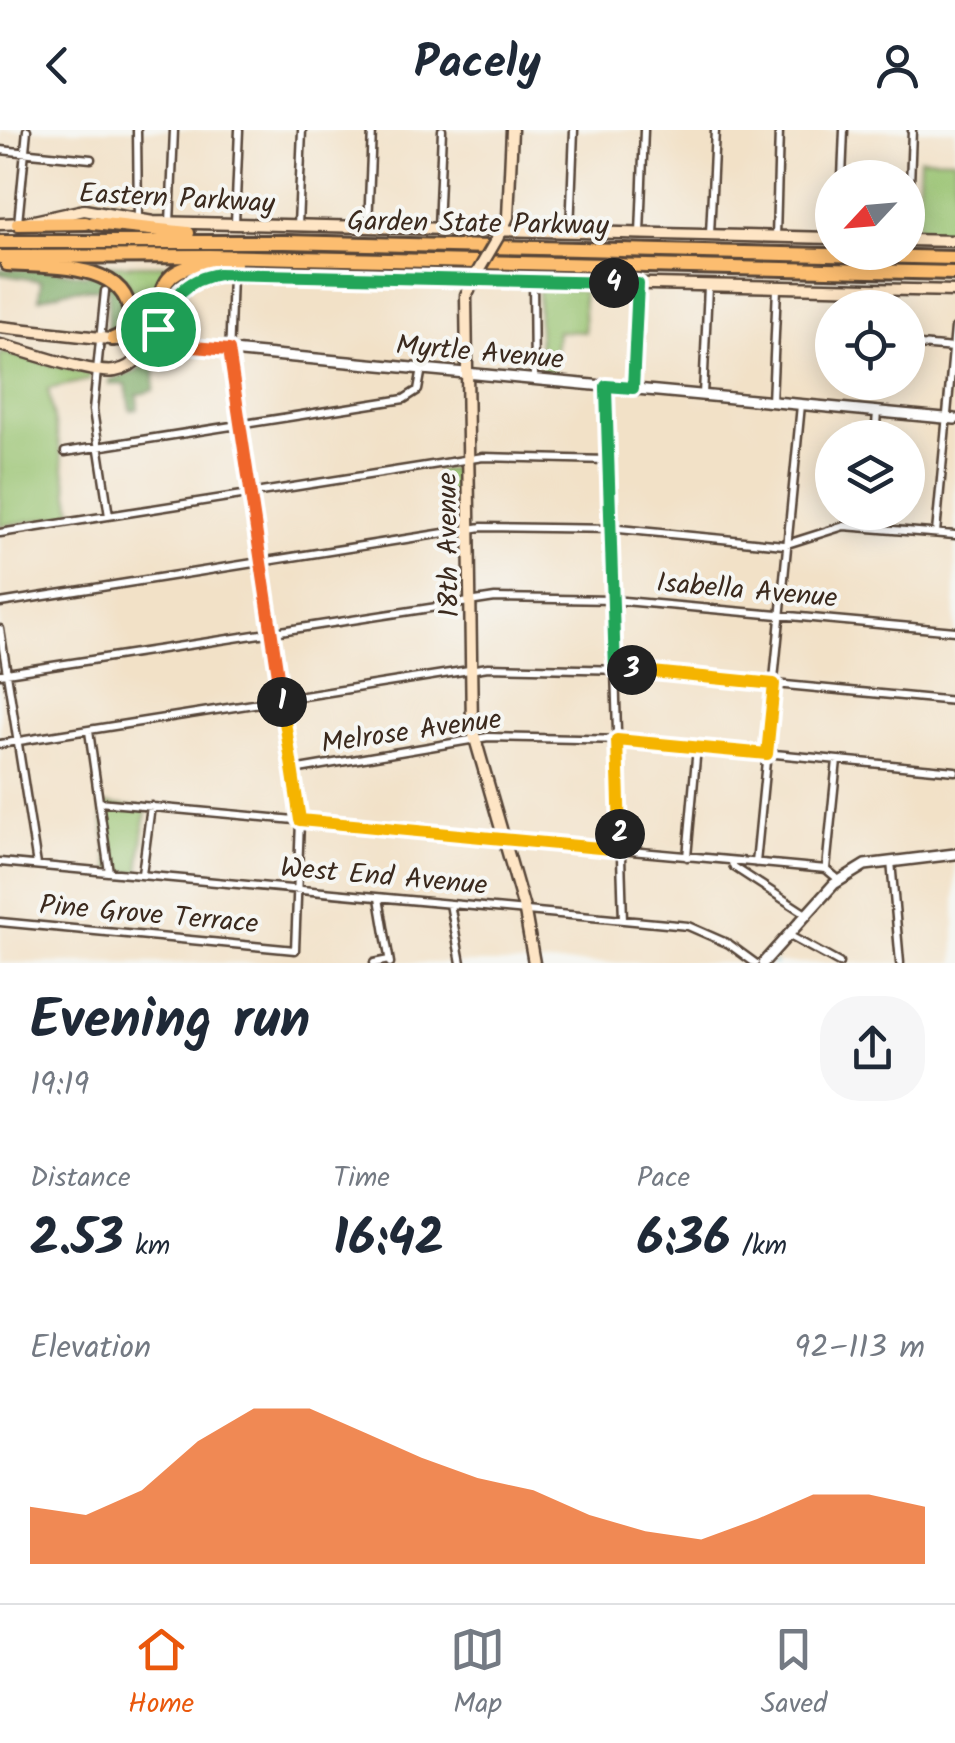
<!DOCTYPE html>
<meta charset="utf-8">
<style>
body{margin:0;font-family:Kalam,sans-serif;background:#f6f6f7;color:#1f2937;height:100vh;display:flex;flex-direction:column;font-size:38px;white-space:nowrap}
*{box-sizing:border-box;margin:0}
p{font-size:32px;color:#747a83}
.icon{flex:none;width:55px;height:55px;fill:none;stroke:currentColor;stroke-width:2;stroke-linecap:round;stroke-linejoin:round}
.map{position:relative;height:833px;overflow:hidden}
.details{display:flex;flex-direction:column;background:#fff;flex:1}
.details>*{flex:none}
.needle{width:65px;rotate:244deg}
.tools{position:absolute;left:815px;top:30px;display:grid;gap:20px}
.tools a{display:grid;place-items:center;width:110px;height:110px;border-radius:50%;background:#fff;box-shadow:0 5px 25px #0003;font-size:50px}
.pin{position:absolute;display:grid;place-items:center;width:85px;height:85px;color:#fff;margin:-42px;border:5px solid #fff;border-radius:50%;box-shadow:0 2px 10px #0007}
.km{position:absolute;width:50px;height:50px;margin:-25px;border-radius:50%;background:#222;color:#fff;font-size:28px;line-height:50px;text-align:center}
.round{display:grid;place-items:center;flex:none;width:105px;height:105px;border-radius:40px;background:#f6f6f7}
.head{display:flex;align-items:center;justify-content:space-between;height:170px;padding:0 30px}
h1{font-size:55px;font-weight:600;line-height:75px}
.figures{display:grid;grid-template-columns:repeat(3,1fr);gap:15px;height:170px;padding:10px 30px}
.figures div{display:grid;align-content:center}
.figures b{font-size:50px;font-weight:600}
.figures small{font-size:28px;font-weight:400}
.figures p{font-size:28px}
.chart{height:280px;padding:20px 30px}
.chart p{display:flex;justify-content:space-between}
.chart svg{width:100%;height:180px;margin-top:10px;fill:#ea580c;opacity:.7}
header{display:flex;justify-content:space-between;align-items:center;height:130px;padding:0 30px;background:#fff;font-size:45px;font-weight:600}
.tabs{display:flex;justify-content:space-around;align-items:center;height:140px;border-top:2px solid #e0e1e3;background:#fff;font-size:28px;color:#747a83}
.tabs a{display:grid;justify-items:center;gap:5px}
.tabs .on{color:#ea580c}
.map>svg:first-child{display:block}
</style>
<header><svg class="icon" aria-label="back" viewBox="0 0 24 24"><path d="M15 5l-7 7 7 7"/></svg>Pacely<svg class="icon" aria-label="person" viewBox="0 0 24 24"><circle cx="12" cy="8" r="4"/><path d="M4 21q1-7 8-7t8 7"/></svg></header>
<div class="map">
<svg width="955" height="833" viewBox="0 0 955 833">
<rect width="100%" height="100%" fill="#f6f6f2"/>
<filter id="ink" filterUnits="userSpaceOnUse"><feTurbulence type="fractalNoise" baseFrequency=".01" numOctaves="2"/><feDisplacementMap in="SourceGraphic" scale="20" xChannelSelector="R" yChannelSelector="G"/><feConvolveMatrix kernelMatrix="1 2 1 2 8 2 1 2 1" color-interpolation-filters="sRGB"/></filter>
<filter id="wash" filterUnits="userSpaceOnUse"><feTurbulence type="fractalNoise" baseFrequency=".0048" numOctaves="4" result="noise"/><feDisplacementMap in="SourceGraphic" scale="40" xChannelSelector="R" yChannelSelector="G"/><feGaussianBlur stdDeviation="2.25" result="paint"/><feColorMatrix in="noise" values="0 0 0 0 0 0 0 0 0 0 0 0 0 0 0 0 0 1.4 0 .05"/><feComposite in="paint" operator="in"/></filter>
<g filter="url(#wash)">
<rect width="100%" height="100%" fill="#f2e1c7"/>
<path fill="#98c26f" stroke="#6a7646" stroke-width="2.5" d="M 920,28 L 955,29 L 955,104 L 917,102 Z
M 108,135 L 171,135 L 148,172 L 139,203 L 129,202 L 128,151 Z
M 538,159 L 583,160 L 585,202 L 557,201 L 554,243 L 540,242 Z
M 0,222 L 90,244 L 89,250 L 48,259 L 73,384 L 0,396 Z
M 460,337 L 461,365 L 439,368 L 437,341 Z
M 101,674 L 146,678 L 139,743 L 110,740 Z"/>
<path fill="#7aa862" stroke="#5a6940" stroke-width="2.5" d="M 108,135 C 138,158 134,166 129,202 L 107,202 L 109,158 L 69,160 L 39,169 L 41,151 L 0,144 L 0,139 L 54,140 L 86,145 Z
M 155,225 L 154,260 L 137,265 L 138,279 L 130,280 L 126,255 L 109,254 L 109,250 L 136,242 Z"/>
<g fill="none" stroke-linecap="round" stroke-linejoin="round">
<path stroke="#5ec2dc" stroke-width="2.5" d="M 774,833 L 775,833"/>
</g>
</g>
<g filter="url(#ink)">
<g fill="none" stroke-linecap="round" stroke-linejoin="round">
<defs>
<path id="minor" d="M 137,0 L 138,89
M 0,20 L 91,29
M 842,48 L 844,0
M 18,93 L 27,0
M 170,93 L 174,0
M 235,93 L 239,0
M 298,96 L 302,0
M 368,96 L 372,0
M 438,99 L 442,0
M 570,101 L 574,0
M 640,104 L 644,0
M 710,104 L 715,0
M 776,107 L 779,0
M 908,110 L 912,0
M 533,151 L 534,249
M 105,161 L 93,280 L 109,386
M 908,214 L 954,218
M 606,256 L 623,790
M 633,259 L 638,155
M 703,265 L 708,156
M 772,272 L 777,158
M 875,308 L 877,282
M 65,322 L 404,269 L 418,260 L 422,238
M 0,403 L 483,327 L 608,330
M 936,403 L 955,198
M 0,473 L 482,397 L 619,399 L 784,415 L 844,396 L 955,405
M 0,499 L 37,735
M 0,544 L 495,468 L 613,470 L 955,501
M 89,601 L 109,742
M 0,614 L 488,537 L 628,540 L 955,571
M 293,640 L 488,607 L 626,610 L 955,641
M 99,672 L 826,739 L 839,750
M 687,727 L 697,617
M 731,731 L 734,737 L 806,784
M 891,731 L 900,833
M 0,732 L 688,796 L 729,814 L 755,833
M 756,733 L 801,275
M 826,739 L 837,630
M 142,744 L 151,676
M 379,768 L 390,833
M 450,774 L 461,833
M 0,792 L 295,820 L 300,691 L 229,229 L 232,145
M 788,805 L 839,833
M 374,833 L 389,830"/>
<path id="tertiary" d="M 146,213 L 955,289
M 763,833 L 834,754 L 865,735 L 955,724"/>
<path id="secondary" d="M 0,94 L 25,93 L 84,80 L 153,92 L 832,108
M 501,102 L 508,87 L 512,0
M 908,110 L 955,111
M 474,149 L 466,166 L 472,598 L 525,782 L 534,833
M 0,197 L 146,213
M 0,215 C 27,221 92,245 115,241 C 163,233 152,153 219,144 L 955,161"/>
<path id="motorway" d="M 93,93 L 188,103
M 18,94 L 86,93
M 0,112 L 285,112 L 955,128
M 0,127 L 209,126 L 955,143
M 7,134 C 45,137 127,131 130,185 C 131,198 124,205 113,209
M 163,159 C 174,130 208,136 235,134
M 146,213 L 160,165"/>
</defs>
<use href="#minor" stroke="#564537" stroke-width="11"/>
<use href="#tertiary" stroke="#564537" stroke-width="14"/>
<use href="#secondary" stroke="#564537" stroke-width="15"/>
<use href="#motorway" stroke="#564537" stroke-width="18"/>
<use href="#minor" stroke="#fff" stroke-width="6"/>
<use href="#tertiary" stroke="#fff" stroke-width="9"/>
<use href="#secondary" stroke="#fee5c5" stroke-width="10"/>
<use href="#motorway" stroke="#fcbd6f" stroke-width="12"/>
<defs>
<path id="secondary-bridge" d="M 477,143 L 498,107"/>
</defs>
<use href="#secondary-bridge" stroke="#564537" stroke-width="15" stroke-linecap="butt"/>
<use href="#secondary-bridge" stroke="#fee5c5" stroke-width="10"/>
</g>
</g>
<g fill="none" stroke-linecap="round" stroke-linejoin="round" filter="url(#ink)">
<defs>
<path id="split-1" d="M 158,199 L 146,213 L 229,220 L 282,572"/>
<path id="split-2" d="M 282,572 L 300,690 L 621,720 L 620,704"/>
<path id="split-3" d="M 620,704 L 617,610 L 767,624 L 774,554 L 632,540"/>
<path id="split-4" d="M 614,153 L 638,154 L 633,258 L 606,256 L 606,259 L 615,540 L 632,540"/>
<path id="split-5" d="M 158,199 C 171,169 185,149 219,144 L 614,153"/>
</defs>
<use href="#split-1" stroke="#fff" stroke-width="20"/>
<use href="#split-2" stroke="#fff" stroke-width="20"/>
<use href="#split-3" stroke="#fff" stroke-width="20"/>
<use href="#split-4" stroke="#fff" stroke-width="20"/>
<use href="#split-5" stroke="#fff" stroke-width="20"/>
<use href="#split-1" stroke="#f0652b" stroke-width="12"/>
<use href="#split-2" stroke="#f5b400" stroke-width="12"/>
<use href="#split-3" stroke="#f5b400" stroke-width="12"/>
<use href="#split-4" stroke="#22a559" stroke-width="12"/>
<use href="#split-5" stroke="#22a559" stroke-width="12"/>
</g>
<g text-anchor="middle" stroke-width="8" stroke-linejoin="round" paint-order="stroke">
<g font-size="28" fill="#3b2a1e" stroke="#f6f6f2">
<text transform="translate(177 67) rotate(3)" y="10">Eastern Parkway</text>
<text transform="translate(478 92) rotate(1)" y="10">Garden State Parkway</text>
<text transform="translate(480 221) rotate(5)" y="10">Myrtle Avenue</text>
<text transform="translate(447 415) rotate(-91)" y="10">18th Avenue</text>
<text transform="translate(747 459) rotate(5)" y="10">Isabella Avenue</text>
<text transform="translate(411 600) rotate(-8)" y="10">Melrose Avenue</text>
<text transform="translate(384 745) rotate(5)" y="10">West End Avenue</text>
<text transform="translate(149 783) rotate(5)" y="10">Pine Grove Terrace</text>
</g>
</g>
</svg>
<div class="tools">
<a><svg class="needle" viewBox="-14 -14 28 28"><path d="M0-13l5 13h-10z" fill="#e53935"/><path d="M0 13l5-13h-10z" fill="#747a83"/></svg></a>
<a><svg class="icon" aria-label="locate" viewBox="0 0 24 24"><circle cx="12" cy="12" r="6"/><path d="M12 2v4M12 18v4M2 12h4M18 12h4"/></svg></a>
<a><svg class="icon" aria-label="layers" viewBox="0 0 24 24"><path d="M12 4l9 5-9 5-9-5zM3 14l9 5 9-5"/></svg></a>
</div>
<div class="pin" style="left:158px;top:199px;background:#1e9e55"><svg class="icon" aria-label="arrive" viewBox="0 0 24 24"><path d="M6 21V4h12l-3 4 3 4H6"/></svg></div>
<b class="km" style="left:282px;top:572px">1</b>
<b class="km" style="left:620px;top:704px">2</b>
<b class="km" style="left:632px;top:540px">3</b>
<b class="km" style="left:614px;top:153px">4</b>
</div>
<section class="details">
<div class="head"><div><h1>Evening run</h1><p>19:19</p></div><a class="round"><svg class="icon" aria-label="share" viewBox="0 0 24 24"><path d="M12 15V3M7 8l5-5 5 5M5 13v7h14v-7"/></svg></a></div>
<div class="figures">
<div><p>Distance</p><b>2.53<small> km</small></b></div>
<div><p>Time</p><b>16:42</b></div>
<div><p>Pace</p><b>6:36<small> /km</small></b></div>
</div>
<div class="chart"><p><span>Elevation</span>92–113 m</p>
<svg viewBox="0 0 160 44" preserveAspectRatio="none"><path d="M0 44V30L10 32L20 26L30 14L40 6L50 6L60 12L70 18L80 23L90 26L100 32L110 36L120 38L130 33L140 27L150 27L160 30V44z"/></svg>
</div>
</section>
<nav class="tabs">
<a class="on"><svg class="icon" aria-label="home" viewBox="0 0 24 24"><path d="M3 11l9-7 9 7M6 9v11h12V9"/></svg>Home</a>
<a><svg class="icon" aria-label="map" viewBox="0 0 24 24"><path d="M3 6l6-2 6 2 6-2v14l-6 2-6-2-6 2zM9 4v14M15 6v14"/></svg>Map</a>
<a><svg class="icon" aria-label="saved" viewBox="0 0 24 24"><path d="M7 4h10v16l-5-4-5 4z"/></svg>Saved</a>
</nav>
